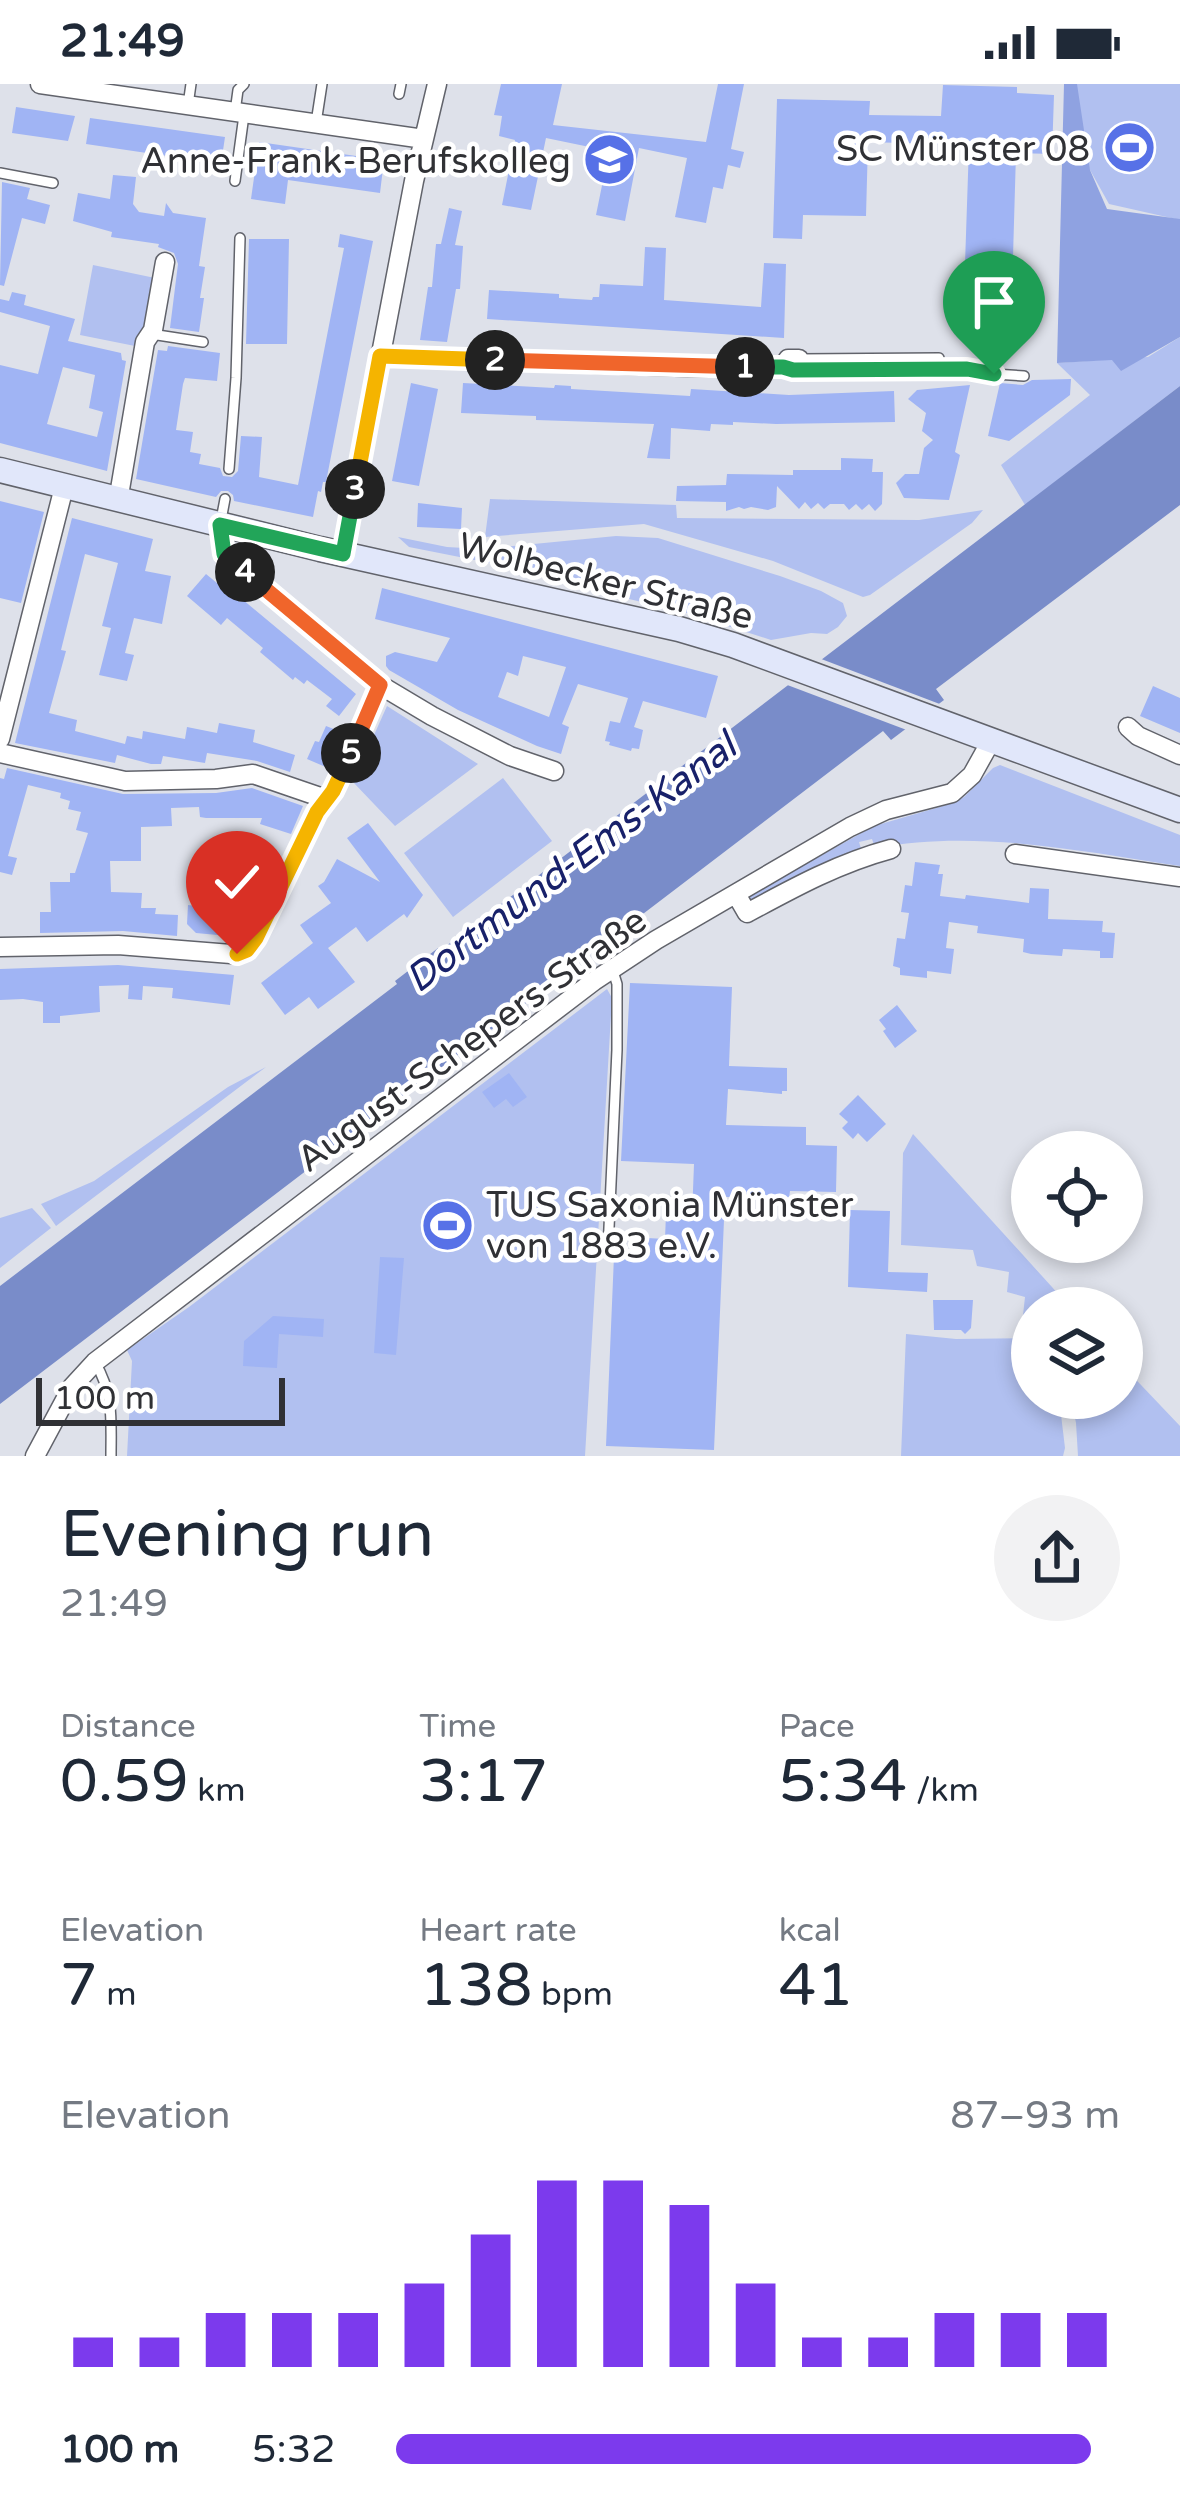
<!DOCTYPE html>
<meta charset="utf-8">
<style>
body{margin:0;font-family:"Varela Round",sans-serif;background:#f2f2f3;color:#1f2937;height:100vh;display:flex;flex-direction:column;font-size:45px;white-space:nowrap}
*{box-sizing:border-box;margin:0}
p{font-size:39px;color:#747a83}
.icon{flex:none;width:66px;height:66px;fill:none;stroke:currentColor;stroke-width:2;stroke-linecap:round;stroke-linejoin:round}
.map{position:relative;height:1372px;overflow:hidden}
.side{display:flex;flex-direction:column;background:#fff;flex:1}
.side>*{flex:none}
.tools{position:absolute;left:1011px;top:1047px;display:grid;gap:24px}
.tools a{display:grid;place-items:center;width:132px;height:132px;border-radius:50%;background:#fff;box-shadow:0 6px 18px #0003;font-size:60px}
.scale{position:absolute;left:36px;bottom:30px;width:249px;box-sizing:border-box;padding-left:12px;border:6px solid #303135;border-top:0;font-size:33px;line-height:42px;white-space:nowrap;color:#303135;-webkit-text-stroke:9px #fff;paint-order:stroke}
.pin{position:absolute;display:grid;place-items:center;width:102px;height:102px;color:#fff;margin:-123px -51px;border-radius:50% 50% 50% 0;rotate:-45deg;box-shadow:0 0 12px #0007}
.pin .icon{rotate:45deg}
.km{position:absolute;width:60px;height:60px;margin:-30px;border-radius:50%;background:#222;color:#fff;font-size:33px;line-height:60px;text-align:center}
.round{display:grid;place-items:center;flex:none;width:126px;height:126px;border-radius:63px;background:#f2f2f3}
.headline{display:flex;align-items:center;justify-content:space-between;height:204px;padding:0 60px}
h1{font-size:66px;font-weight:600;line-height:90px}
.figures{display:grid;grid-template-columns:repeat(3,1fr);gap:18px;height:204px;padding:12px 60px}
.figures div{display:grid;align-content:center}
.figures b{font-size:60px;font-weight:600}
.figures small{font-size:33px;font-weight:400}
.figures p{font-size:33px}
.chart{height:336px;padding:24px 60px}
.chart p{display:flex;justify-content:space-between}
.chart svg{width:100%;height:216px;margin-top:12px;stroke:#7c3aed;stroke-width:6}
ul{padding:0 60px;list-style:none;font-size:39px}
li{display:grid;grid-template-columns:192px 144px 1fr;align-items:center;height:90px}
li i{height:30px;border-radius:15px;background:#7c3aed}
.status{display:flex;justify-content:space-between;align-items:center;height:84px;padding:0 60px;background:#fff;direction:ltr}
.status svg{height:33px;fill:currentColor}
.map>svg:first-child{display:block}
</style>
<div class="status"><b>21:49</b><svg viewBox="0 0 49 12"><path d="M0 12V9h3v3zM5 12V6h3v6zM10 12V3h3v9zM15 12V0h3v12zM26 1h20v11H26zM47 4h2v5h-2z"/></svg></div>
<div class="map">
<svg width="1180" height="1372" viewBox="0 0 1180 1372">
<rect width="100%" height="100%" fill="#dee1ea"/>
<path fill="#b1c0f0" d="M 1066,0 L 1180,0 L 1180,136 L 1109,120 L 1065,41 Z
M 93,181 L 155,194 L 150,228 L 135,262 L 80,251 Z
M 1180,253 L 1180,302 L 1025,421 L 1001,381 L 1090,311 L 1057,279 L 1148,273 Z
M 490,415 L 676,421 L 677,434 L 919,436 L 983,426 L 972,439 L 870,511 L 863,513 L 773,477 L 644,440 L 485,453 Z
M 616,452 L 658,454 L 780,492 L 821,507 L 843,519 L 847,532 L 838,543 L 827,550 L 811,549 L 771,556 L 684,528 L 591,506 L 565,494 L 409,463 L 398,453 L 447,463 L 482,465 Z
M 387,622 L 478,680 L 395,742 L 353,698 Z
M 1000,681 L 1180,751 L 1180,782 C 1080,767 976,745 875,764 L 872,755 L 859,758 L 862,768 L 753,820 L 743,815 L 874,742 L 950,720 L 964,713 L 993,684 Z
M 503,694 L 552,757 L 453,833 L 404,769 Z
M 607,905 L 612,914 L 585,1372 L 127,1372 L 132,1277 L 127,1266 L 189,1223 Z
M 266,983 L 56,1142 L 41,1120 L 94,1097 L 228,1003 Z
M 913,1050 L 1052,1203 L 1070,1224 L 1032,1224 L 1032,1233 L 1023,1231 L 1025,1213 L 1007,1208 L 1009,1188 L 977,1182 L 973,1166 L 901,1161 L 903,1069 Z
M 32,1124 L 51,1144 L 0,1184 L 0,1134 Z
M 906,1250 L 956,1255 L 1032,1254 L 1032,1314 L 1059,1314 L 1065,1364 L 1063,1372 L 901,1372 Z
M 1122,1281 L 1180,1342 L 1180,1372 L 1078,1372 L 1076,1339 L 1071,1314 L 1122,1314 Z"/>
<path fill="#8fa2e1" d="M 1064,0 L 1077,0 L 1090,86 L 1107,125 L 1180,135 L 1180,253 L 1121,287 L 1112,276 L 1057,279 Z"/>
<path fill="#798cc9" d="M 1180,302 L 1180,421 L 936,605 L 944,616 L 891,656 L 883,647 L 0,1320 L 0,1202 L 397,900 L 395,897 L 438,864 L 441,866 Z"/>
<path fill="#dee1ea" d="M 816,573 L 945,622 L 912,648 L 782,599 Z"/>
<path fill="#a0b4f4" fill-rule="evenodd" d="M 501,0 L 562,0 L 553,41 L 706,58 L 718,0 L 744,0 L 731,65 L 744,68 L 740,84 L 728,81 L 723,105 L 713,103 L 706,139 L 675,133 L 687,74 L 639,64 L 625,137 L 596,131 L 609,67 L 546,54 L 531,126 L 502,121 L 515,56 L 499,52 L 502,32 L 494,31 Z
M 943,1 L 1017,3 L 1017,9 L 1054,11 L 1052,70 L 1016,69 L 1011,242 L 963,240 L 969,61 L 868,58 L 866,132 L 803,131 L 802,155 L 773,154 L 777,15 L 870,17 L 869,31 L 941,32 Z
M 16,23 L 75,32 L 68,57 L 12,49 Z
M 90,34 L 225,53 L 221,80 L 86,60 Z
M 259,58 L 384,76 L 380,109 L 288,96 L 285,120 L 251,115 Z
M 113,91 L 136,93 L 133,120 L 139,128 L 164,132 L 166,119 L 173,129 L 206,134 L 199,182 L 205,183 L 200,214 L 204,214 L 199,248 L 170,244 L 178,180 L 174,169 L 158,163 L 159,160 L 111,153 L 112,148 L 73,137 L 78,109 L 110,115 Z
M 2,98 L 30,104 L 27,115 L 50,121 L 45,140 L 22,134 L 4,202 L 0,201 Z
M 449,124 L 462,127 L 455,161 L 463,162 L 460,205 L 456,205 L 447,258 L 420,256 L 428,203 L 432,203 L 436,160 L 441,160 Z
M 340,150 L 373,157 L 326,398 L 323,398 L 321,408 L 318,407 L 313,433 L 234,417 L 233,411 L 228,407 L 221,407 L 216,413 L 136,395 L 158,266 L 167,267 L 168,262 L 220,269 L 217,297 L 185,294 L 183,300 L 176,346 L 193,348 L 190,368 L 201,370 L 199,380 L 220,384 L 223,392 L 232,393 L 238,387 L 241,352 L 262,353 L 259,393 L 298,401 L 344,164 L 338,163 Z
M 249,155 L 289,155 L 287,260 L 246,260 Z
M 645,163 L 666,164 L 664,216 L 761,223 L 764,179 L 786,180 L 784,254 L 487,235 L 489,206 L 559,210 L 559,214 L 592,216 L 593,213 L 599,213 L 600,200 L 643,202 Z
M 12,208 L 26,211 L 24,221 L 75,235 L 68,257 L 121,269 L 122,276 L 126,277 L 107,387 L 0,359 L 0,281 L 38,290 L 50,242 L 0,228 L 0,215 L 9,217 ZM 63,283 L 95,291 L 89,324 L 103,328 L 97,353 L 47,340 Z
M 1071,295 L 1070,311 L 1009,357 L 988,352 L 1000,299 L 1023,301 L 1032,296 Z
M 411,299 L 438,305 L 419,402 L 392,397 Z
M 463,299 L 554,304 L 555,301 L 571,302 L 571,305 L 690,312 L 691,305 L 789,311 L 894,307 L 895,338 L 776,340 L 733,338 L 733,341 L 711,340 L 710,347 L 671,344 L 670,375 L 647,374 L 654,340 L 536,336 L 536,332 L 461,329 Z
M 970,301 L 955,368 L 960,371 L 949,416 L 904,414 L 896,399 L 905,390 L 919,390 L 924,364 L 933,356 L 922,347 L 926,329 L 908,315 L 917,306 Z
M 841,374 L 873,375 L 872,388 L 883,388 L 882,420 L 875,427 L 869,420 L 862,426 L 856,420 L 849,426 L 844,420 L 830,420 L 824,425 L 818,419 L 811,425 L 805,418 L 799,425 L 777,402 L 776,423 L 768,426 L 751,423 L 744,425 L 739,423 L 726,427 L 726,418 L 676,417 L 677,402 L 726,401 L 727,390 L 793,391 L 793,386 L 841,386 Z
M 0,417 L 44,428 L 21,519 L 0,514 Z
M 418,419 L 462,424 L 461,445 L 417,443 Z
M 72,434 L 153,455 L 145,487 L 171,492 L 162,540 L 134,534 L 125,569 L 134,571 L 127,597 L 99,591 L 111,544 L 102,542 L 118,479 L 85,470 L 61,566 L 66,567 L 49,629 L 77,636 L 75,647 L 125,660 L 127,652 L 142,655 L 143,647 L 185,655 L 187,643 L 217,649 L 219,639 L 255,646 L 253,658 L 295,671 L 290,688 L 257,677 L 207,669 L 205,679 L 163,672 L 161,680 L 151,680 L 117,671 L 115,679 L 15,659 Z
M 206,490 L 240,518 L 242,515 L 356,610 L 339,632 L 326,622 L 332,615 L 307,596 L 304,600 L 295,593 L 293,596 L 260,568 L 263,564 L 227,534 L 221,541 L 187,512 Z
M 382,504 L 718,592 L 706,634 L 643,617 L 634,643 L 643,646 L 639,665 L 632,664 L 631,667 L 609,661 L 610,658 L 605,657 L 610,637 L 620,639 L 628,614 L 578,600 L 562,640 L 569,643 L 561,670 L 537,662 L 458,626 L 389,586 L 386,582 L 386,572 L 395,568 L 437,578 L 450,554 L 375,535 ZM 523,572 L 566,583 L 549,633 L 498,613 L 507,588 L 518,592 Z
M 1153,602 L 1180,614 L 1180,649 L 1140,632 Z
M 326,642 L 344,649 L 328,684 L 307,675 L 315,657 L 319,658 Z
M 7,684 L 123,710 L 216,709 L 252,704 L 303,722 L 291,750 L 260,740 L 262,734 L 206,734 L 200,733 L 199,723 L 171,724 L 172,742 L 141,743 L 141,777 L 110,777 L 111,808 L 142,809 L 141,824 L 156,824 L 155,830 L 178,831 L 177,852 L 123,847 L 40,849 L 40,828 L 51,828 L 50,798 L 70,798 L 70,789 L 75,789 L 88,749 L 76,746 L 81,728 L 68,725 L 70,717 L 60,714 L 61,709 L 28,701 L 8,772 L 17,774 L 12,791 L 0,788 L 0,694 L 4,695 Z
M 368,739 L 423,811 L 407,834 L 404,830 L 367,858 L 356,843 L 328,864 L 355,898 L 318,925 L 309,913 L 285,931 L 261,899 L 313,859 L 300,841 L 331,819 L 318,802 L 324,798 L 337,775 L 380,798 L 347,754 Z
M 255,764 L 268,766 L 262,794 L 267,796 L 239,853 L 196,849 L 187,840 L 188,821 L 226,826 L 245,790 L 221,788 L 223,773 L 252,777 Z
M 915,778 L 940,781 L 938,790 L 943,790 L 940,812 L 965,815 L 966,811 L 1029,819 L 1030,804 L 1049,805 L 1048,835 L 1103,837 L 1102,848 L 1115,849 L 1113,874 L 1100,874 L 1100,867 L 1063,865 L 1062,872 L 1031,870 L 1023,868 L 1024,855 L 977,849 L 978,842 L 949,838 L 946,864 L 954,865 L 951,890 L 927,887 L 927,894 L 900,891 L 900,884 L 893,882 L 897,854 L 905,855 L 909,829 L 901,828 L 905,801 L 912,802 Z
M 118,881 L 234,891 L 230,921 L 172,914 L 173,904 L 143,902 L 142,916 L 128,915 L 129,901 L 99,902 L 100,928 L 60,932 L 60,939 L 43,939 L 43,918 L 23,915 L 0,916 L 0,885 Z
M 630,899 L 732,903 L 729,982 L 787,984 L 787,1007 L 782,1007 L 782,1010 L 728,1005 L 726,1041 L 806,1043 L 806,1061 L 837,1062 L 836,1108 L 790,1107 L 789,1114 L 725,1113 L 714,1366 L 606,1362 L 614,1172 L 616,1169 L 630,1170 L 630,1153 L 665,1155 L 666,1130 L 692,1132 L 694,1080 L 621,1077 Z
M 897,921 L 917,947 L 895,964 L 883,947 L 886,945 L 879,936 Z
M 509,989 L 527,1013 L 513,1023 L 506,1015 L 494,1024 L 482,1008 Z
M 858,1011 L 886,1040 L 867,1058 L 858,1049 L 853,1055 L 842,1044 L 848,1038 L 839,1030 Z
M 850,1126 L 890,1127 L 888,1188 L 928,1189 L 927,1208 L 848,1203 Z
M 380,1173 L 404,1174 L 396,1271 L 374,1269 Z
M 933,1216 L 973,1216 L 971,1244 L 965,1250 L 961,1246 L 934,1246 Z
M 273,1232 L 324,1235 L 323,1253 L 279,1250 L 277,1284 L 243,1282 L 244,1257 Z"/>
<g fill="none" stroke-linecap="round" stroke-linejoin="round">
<defs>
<path id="service" d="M 399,10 L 401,0
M 188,21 L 191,0
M 235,28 L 238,6 L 244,0
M 316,39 L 322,0
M 0,89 L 53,99
M 235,97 L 244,31
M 151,250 L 203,258
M 801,275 L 939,274
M 783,283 L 793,286 L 967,285 L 994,290 L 1024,292
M 229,385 L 236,294 L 240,154
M 221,436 L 225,415
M 608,1166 L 617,966 L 617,900 L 612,884
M 95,1278 C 114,1311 111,1335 111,1372"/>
<path id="minor" d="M 40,0 L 424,55
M 380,272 L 688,283 L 783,283 L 788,275 L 799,275
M 118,417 L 145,258 L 153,246 L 165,178
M 220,441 L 224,470 L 380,601 L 432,632 L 510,672 L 554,687
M 343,469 L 414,97 L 437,0
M 1128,643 L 1138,652 L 1180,671
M 0,655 L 64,403
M 0,669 L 125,697 L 216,695 L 253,690 L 326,715
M 1015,770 L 1180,793
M 736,810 L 747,829 C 795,803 839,779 891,765
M 0,863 L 118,861 L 231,870 L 247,866 L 317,728 L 333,707 L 380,601
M 35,1372 L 72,1303 L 95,1278 L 594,897 L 656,856 L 850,743 L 886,726 L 952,709 L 972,691 L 991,657"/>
<path id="secondary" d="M 0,386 L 320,465 L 679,545 L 733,561 L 1180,726"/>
</defs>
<use href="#service" stroke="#61636b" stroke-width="12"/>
<use href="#minor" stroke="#61636b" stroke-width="21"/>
<use href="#secondary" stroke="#61636b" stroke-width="27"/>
<use href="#service" stroke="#fff" stroke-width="9"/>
<use href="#minor" stroke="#fff" stroke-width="18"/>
<use href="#secondary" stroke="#e1e7fa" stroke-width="24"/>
</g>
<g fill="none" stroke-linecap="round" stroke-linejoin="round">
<defs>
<path id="split-1" d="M 745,283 L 783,283 L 793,286 L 967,285 L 994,290"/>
<path id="split-2" d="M 495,276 L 745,283"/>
<path id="split-3" d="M 355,405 L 380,272 L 495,276"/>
<path id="split-4" d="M 245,488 L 224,470 L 220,441 L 343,470 L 355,405"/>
<path id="split-5" d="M 245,488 L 380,601 L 351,669"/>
<path id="split-6" d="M 237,870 L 247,866 L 256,854 L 317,728 L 333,707 L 351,669"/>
</defs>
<use href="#split-1" stroke="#fff" stroke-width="24"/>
<use href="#split-2" stroke="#fff" stroke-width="24"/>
<use href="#split-3" stroke="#fff" stroke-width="24"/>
<use href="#split-4" stroke="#fff" stroke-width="24"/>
<use href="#split-5" stroke="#fff" stroke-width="24"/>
<use href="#split-6" stroke="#fff" stroke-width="24"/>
<use href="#split-1" stroke="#22a559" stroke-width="15"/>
<use href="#split-2" stroke="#f0652b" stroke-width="15"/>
<use href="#split-3" stroke="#f5b400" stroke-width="15"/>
<use href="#split-4" stroke="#22a559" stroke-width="15"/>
<use href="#split-5" stroke="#f0652b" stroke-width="15"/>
<use href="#split-6" stroke="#f5b400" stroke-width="15"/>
</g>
<defs>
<symbol id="stadium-disc" viewBox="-11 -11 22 22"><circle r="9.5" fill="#5771e7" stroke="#fff"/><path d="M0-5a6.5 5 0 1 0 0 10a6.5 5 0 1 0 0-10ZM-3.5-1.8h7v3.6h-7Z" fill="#fff"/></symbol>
<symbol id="school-disc" viewBox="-11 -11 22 22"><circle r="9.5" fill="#5771e7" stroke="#fff"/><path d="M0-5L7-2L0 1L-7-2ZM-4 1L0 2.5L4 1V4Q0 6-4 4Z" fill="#fff"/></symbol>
</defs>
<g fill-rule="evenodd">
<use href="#stadium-disc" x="1100" y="34" width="59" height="59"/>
<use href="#school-disc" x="580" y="46" width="59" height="59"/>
<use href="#stadium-disc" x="418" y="1112" width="59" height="59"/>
</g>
<g text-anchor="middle" stroke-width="9" stroke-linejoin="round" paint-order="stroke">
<g font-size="36" fill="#303135" stroke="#fff" text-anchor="end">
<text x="1090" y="77">SC Münster 08</text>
<text x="571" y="89">Anne-Frank-Berufskolleg</text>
<text x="486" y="1133" text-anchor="start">TUS Saxonia Münster<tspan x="486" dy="41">von 1883 e.V.</tspan></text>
</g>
<g font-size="36" fill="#303135" stroke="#fff">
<text transform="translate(606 496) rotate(14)" y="13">Wolbecker Straße</text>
<text transform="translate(471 955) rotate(-36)" y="13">August-Schepers-Straße</text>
</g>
<g font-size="39" font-style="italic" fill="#18216a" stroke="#fff">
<text transform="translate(570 778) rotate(-37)" y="14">Dortmund-Ems-Kanal</text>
</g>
</g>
</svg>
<div class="tools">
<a><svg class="icon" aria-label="locate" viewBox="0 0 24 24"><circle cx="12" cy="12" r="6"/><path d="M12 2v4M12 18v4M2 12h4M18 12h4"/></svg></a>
<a><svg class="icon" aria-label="layers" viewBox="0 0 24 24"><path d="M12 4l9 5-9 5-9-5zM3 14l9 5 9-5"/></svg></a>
</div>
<div class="scale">100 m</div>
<div class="pin" style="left:994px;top:290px;background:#1e9e55"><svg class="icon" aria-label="arrive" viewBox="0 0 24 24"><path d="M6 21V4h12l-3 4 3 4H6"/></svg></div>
<div class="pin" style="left:237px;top:870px;background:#d93025"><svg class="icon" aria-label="check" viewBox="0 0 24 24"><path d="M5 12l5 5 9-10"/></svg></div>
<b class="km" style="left:745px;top:283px">1</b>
<b class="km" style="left:495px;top:276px">2</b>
<b class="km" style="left:355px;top:405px">3</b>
<b class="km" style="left:245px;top:488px">4</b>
<b class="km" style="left:351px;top:669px">5</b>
</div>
<section class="side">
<div class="headline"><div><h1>Evening run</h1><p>21:49</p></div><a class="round"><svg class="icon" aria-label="share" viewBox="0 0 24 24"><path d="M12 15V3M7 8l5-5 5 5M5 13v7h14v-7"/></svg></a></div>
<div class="figures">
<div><p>Distance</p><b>0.59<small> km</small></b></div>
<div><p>Time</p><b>3:17</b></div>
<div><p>Pace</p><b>5:34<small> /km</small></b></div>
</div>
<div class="figures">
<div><p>Elevation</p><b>7<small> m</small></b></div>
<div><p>Heart rate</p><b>138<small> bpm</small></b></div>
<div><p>kcal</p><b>41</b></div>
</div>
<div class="chart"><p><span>Elevation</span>87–93 m</p>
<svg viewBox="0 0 160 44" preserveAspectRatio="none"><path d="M5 44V38M15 44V38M25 44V33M35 44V33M45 44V33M55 44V27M65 44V17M75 44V6M85 44V6M95 44V11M105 44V27M115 44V38M125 44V38M135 44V33M145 44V33M155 44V33"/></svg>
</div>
<ul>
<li><b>100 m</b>5:32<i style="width:96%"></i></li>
</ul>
</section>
